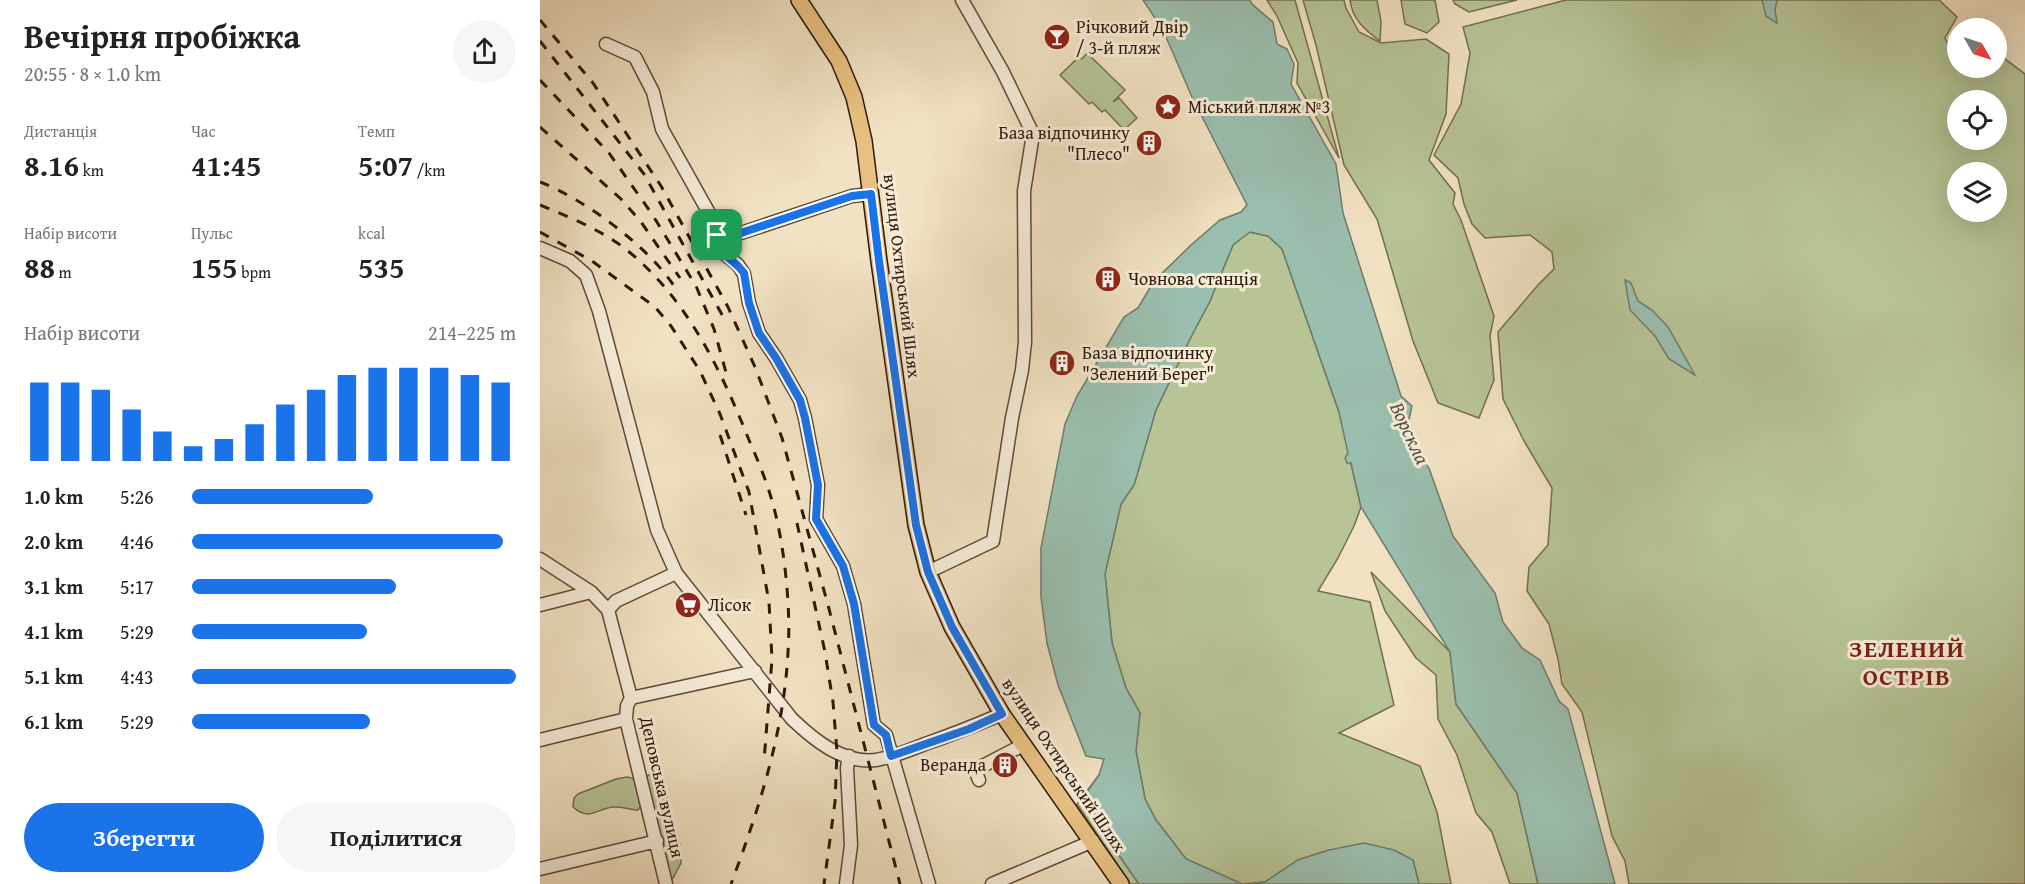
<!DOCTYPE html>
<html lang="uk">
<meta charset="utf-8">
<style>
body{margin:0;font-family:"Gentium Book Plus",serif;background:#f6f6f6;color:#222;height:100vh;display:flex;flex-direction:column;font-size:22px;white-space:nowrap}
*{box-sizing:border-box;margin:0}
p{font-size:20px;color:#767676}
.icon{flex:none;width:33px;height:33px;fill:none;stroke:currentColor;stroke-width:2;stroke-linecap:round;stroke-linejoin:round}
.map{position:relative;flex:1;overflow:hidden}
.drawer{display:flex;flex-direction:column;background:#fff;width:540px}
.drawer>*{flex:none}
.needle{width:39px;rotate:129deg}
.fabs{position:absolute;left:1407px;top:18px;display:grid;gap:12px}
.fabs a{display:grid;place-items:center;width:60px;height:60px;border-radius:50%;background:#fff;box-shadow:0 6px 24px #0002;font-size:30px}
.pin{position:absolute;display:grid;place-items:center;width:51px;height:51px;color:#fff;margin:-26px;border-radius:12px;box-shadow:0 3px 9px #0006}
.round{display:grid;place-items:center;flex:none;width:63px;height:63px;border-radius:32px;background:#f6f6f6}
.headline{display:flex;align-items:center;justify-content:space-between;height:102px;padding:0 24px}
h1{font-size:33px;font-weight:600;line-height:45px}
.metrics{display:grid;grid-template-columns:repeat(3,1fr);gap:9px;height:102px;padding:6px 24px}
.metrics div{display:grid;align-content:center}
.metrics b{font-size:30px;font-weight:600}
.metrics small{font-size:16px;font-weight:400}
.metrics p{font-size:16px}
.chart{height:168px;padding:12px 24px}
.chart p{display:flex;justify-content:space-between}
.chart svg{width:100%;height:108px;margin-top:6px;stroke:#1a73e8;stroke-width:6}
.button{display:flex;gap:12px;margin-top:auto;padding:12px 24px}
.button a{flex:1;height:69px;border-radius:36px;background:#1a73e8;color:#fff;font-size:24px;font-weight:600;line-height:69px;text-align:center}
.button a+a{background:#f6f6f6;color:#222}
ul{padding:0 24px;list-style:none;font-size:20px}
li{display:grid;grid-template-columns:96px 72px 1fr;align-items:center;height:45px}
li i{height:15px;border-radius:8px;background:#1a73e8}
main{display:flex;flex:1;min-height:0}
.map>svg:first-child{display:block}
</style>
<main>
<section class="drawer">
<div class="headline"><div><h1>Вечірня пробіжка</h1><p>20:55 · 8 × 1.0 km</p></div><a class="round"><svg class="icon" aria-label="share" viewBox="0 0 24 24"><path d="M12 15V3M7 8l5-5 5 5M5 13v7h14v-7"/></svg></a></div>
<div class="metrics">
<div><p>Дистанція</p><b>8.16<small> km</small></b></div>
<div><p>Час</p><b>41:45</b></div>
<div><p>Темп</p><b>5:07<small> /km</small></b></div>
</div>
<div class="metrics">
<div><p>Набір висоти</p><b>88<small> m</small></b></div>
<div><p>Пульс</p><b>155<small> bpm</small></b></div>
<div><p>kcal</p><b>535</b></div>
</div>
<div class="chart"><p><span>Набір висоти</span>214–225 m</p>
<svg viewBox="0 0 160 44" preserveAspectRatio="none"><path d="M5 44V12M15 44V12M25 44V15M35 44V23M45 44V32M55 44V38M65 44V35M75 44V29M85 44V21M95 44V15M105 44V9M115 44V6M125 44V6M135 44V6M145 44V9M155 44V12"/></svg>
</div>
<ul>
<li><b>1.0 km</b>5:26<i style="width:56%"></i></li>
<li><b>2.0 km</b>4:46<i style="width:96%"></i></li>
<li><b>3.1 km</b>5:17<i style="width:63%"></i></li>
<li><b>4.1 km</b>5:29<i style="width:54%"></i></li>
<li><b>5.1 km</b>4:43<i style="width:100%"></i></li>
<li><b>6.1 km</b>5:29<i style="width:55%"></i></li>
</ul>
<div class="button"><a>Зберегти</a><a>Поділитися</a></div>
</section>
<div class="map">
<svg width="1485" height="884" viewBox="0 0 1485 884">
<rect width="100%" height="100%" fill="#f1e2c3"/>
<filter id="stains"><feTurbulence type="fractalNoise" baseFrequency=".00333" numOctaves="4"/><feColorMatrix values="0 0 0 0 .2 0 0 0 0 .09 0 0 0 0 .02 0 0 0 .5 -.17"/></filter>
<radialGradient id="worn" r=".72"><stop offset=".6" stop-color="#630" stop-opacity="0"/><stop offset="1" stop-color="#630" stop-opacity=".3"/></radialGradient>
<path fill="#b7c496" stroke="#726e4f" stroke-width="1.5" fill-rule="evenodd" d="M 727,0 L 755,0 L 799,158 L 757,83 L 758,63 L 737,16 Z
M 763,0 L 804,0 L 806,8 L 819,32 L 841,43 L 886,39 L 909,54 L 906,114 L 889,160 L 915,193 L 913,204 L 921,220 L 954,316 L 950,336 L 954,380 L 939,418 L 898,403 L 873,341 L 837,219 L 804,165 L 776,45 Z
M 810,0 L 837,0 L 841,21 L 840,41 C 825,30 812,19 810,0 Z
M 861,0 L 895,0 L 899,22 L 887,33 L 865,24 Z
M 913,0 L 977,0 L 929,12 L 915,4 Z
M 1026,0 L 1399,0 L 1417,17 L 1405,38 L 1411,50 L 1417,54 L 1418,68 L 1456,68 L 1457,53 L 1485,74 L 1485,884 L 1089,884 L 1085,861 L 1072,836 L 1042,712 L 1022,684 L 1018,659 L 1009,624 L 987,591 L 989,567 L 1008,545 L 1012,488 L 984,441 L 963,399 L 958,332 L 998,285 L 1014,269 L 1012,252 L 990,235 L 945,238 L 932,224 L 924,204 L 918,178 L 894,155 L 921,104 L 930,53 L 923,27 ZM 1418,100 L 1456,100 L 1456,140 L 1418,140 ZM 1418,172 L 1456,172 L 1456,212 L 1418,212 Z
M 547,53 L 585,90 L 573,102 L 579,98 L 597,118 L 584,130 L 565,110 L 562,112 L 552,102 L 549,104 L 520,75 L 539,57 L 542,59 Z
M 709,232 L 728,236 L 742,249 L 799,412 L 821,507 L 814,526 L 798,558 L 778,591 L 830,602 L 854,705 L 799,733 L 880,766 L 897,812 L 911,884 L 879,884 L 873,860 L 789,850 L 758,860 L 725,882 L 702,884 L 646,859 L 616,820 L 605,799 L 596,751 L 600,713 L 586,688 L 572,643 L 565,574 L 581,504 L 594,485 L 616,410 L 651,337 L 670,301 L 693,245 Z
M 831,572 L 910,652 L 916,704 L 977,793 L 998,884 L 970,884 L 952,832 L 936,813 L 917,755 L 898,719 L 896,675 L 876,658 L 845,611 Z
M 113,773 L 120,775 L 124,779 L 127,797 L 140,845 L 141,863 L 133,878 L 126,876 L 105,782 L 107,776 Z
M 559,775 L 547,792 L 548,811 L 599,884 L 590,884 L 537,804 Z
M 87,777 C 100,778 100,792 103,803 L 98,810 C 90,810 83,806 74,807 C 57,808 50,822 33,807 L 34,798 L 38,794 L 76,779 Z"/>
<path fill="#9bbfaf" stroke="#6f7c6c" stroke-width="1.5" d="M 603,0 L 710,0 L 712,4 L 733,22 L 737,44 L 747,49 L 754,64 L 751,84 L 796,164 L 803,213 L 861,396 L 872,406 L 865,437 L 889,468 L 913,536 L 955,593 L 963,622 L 982,648 L 1000,660 L 1019,701 L 1028,709 L 1075,884 L 998,884 L 977,793 L 916,704 L 910,652 L 821,507 L 811,463 L 807,463 L 805,458 L 808,453 L 799,412 L 742,249 L 728,236 L 710,232 L 693,245 L 670,301 L 651,337 L 616,410 L 594,485 L 581,504 L 565,574 L 572,643 L 586,688 L 600,713 L 596,751 L 605,799 L 616,820 L 646,859 L 702,884 L 599,884 L 548,811 L 547,792 L 559,775 L 564,759 L 546,756 L 518,685 L 507,643 L 501,597 L 501,548 L 525,424 L 537,396 L 584,317 L 598,308 L 614,281 L 651,245 L 680,220 L 701,212 L 707,205 L 652,97 L 623,30 Z
M 1222,0 L 1237,0 L 1235,10 L 1237,23 L 1226,16 Z
M 1085,280 L 1091,283 L 1098,301 L 1112,310 L 1128,327 L 1155,375 L 1129,359 L 1115,336 L 1090,310 Z
M 824,843 L 854,850 L 873,860 L 879,884 L 711,884 L 725,882 L 758,860 L 789,850 Z"/>
<g fill="none" stroke-linecap="round" stroke-linejoin="round">
<defs>
<path id="minor" d="M 66,44 L 95,57 L 113,92 L 122,129 L 169,213 L 181,251 L 198,265 L 204,274 L 209,303 L 219,333 L 236,358 L 260,400 L 265,418 L 278,485 L 276,519 L 303,566 L 314,604 L 334,725 L 346,735 L 389,884
M 177,235 L 201,233 L 312,196 L 331,194
M 0,248 L 30,261 L 46,275 L 59,311 L 117,530 L 136,573 L 252,719 C 274,740 303,764 336,760 C 353,757 369,750 385,744 C 411,735 436,725 462,714
M 0,559 L 51,592 L 68,610 L 91,698 L 87,706 L 86,719 L 126,884
M 388,572 L 453,541 L 472,418 L 482,370 L 485,342 L 484,191 L 493,134 L 463,72 L 422,0
M 0,605 L 51,592
M 68,610 L 76,601 L 136,573
M 91,698 L 215,671
M 0,740 L 86,719
M 439,780 L 435,770 L 483,745
M 0,869 L 117,841
M 306,884 L 311,845 L 307,768 L 309,756
M 452,884 L 553,841"/>
<path id="major" d="M 259,0 L 299,61 L 314,97 L 324,141 L 339,261 L 376,525 L 388,572 L 412,627 L 462,714 L 581,884"/>
</defs>
<use href="#minor" stroke="#5f4a37" stroke-width="15"/>
<use href="#major" stroke="#2e1808" stroke-width="18"/>
<use href="#minor" stroke="#f6ecd8" stroke-width="12"/>
<use href="#major" stroke="#e8c182" stroke-width="15"/>
<path stroke="#2e1808" stroke-width="3" stroke-dasharray="10 10" stroke-linecap="butt" d="M 0,20 L 53,83 L 121,186 L 188,307 L 215,367 L 242,438 L 288,605 L 360,884
M 0,41 L 104,174 L 185,320
M 0,80 L 69,153 L 112,214 L 156,286 L 174,329 L 187,376
M 0,127 L 81,199 L 101,222 L 140,278
M 0,182 C 44,199 108,246 134,286
M 0,205 C 31,218 62,230 88,251 C 147,299 181,370 209,440 C 219,463 229,487 235,512 C 245,552 251,610 248,652 C 244,732 219,809 191,884
M 0,232 L 52,261 L 115,307 L 131,326 L 160,371 L 180,414 L 209,492 L 229,602 L 232,659 L 224,761
M 180,435 L 206,515
M 257,523 L 285,652 L 293,702 L 297,752 L 295,802 L 284,884"/>
</g>
<g fill="none" stroke-linecap="round" stroke-linejoin="round">
<defs>
<path id="route" d="M 331,194 L 339,261 L 376,525 L 388,572 L 412,627 L 462,714 L 429,729 L 351,756 L 346,735 L 334,725 L 314,604 L 303,566 L 276,519 L 278,485 L 265,418 L 260,400 L 236,358 L 219,333 L 209,303 L 204,273 L 198,266 L 181,251 L 177,235 L 201,233 L 312,196 Z"/>
</defs>
<use href="#route" stroke="#fff" stroke-width="12"/>
<use href="#route" stroke="#1a73e8" stroke-width="8"/>
</g>
<defs>
<symbol id="bar-disc" viewBox="-11 -11 22 22"><circle r="9.5" fill="#8f2418" stroke="#f6ecd8"/><path d="M-6-5H6L.8 .8V4.5H3.5V6h-7V4.5H-.8V.8Z" fill="#fff"/></symbol>
<symbol id="sight-disc" viewBox="-11 -11 22 22"><circle r="9.5" fill="#8f2418" stroke="#f6ecd8"/><path d="M0-6L1.8-2.2L6-1.7L2.9 1.2L3.7 5.4L0 3.3L-3.7 5.4L-2.9 1.2L-6-1.7L-1.8-2.2Z" fill="#fff"/></symbol>
<symbol id="building-disc" viewBox="-11 -11 22 22"><circle r="9.5" fill="#8f2418" stroke="#f6ecd8"/><path d="M-4-6H4V6H1V3H-1V6H-4ZM-2.5-4.3h1.7v1.8h-1.7ZM.8-4.3h1.7v1.8H.8ZM-2.5-1h1.7V.8h-1.7ZM.8-1h1.7V.8H.8Z" fill="#fff"/></symbol>
<symbol id="supermarket-disc" viewBox="-11 -11 22 22"><circle r="9.5" fill="#8f2418" stroke="#f6ecd8"/><path d="M-6-5.5h2.5l.6 2H6L4.5 2H-2.5L-4.4-4H-6ZM-1.5 3.2a1.3 1.3 0 1 0 .1 0ZM3 3.2a1.3 1.3 0 1 0 .1 0Z" fill="#fff"/></symbol>
</defs>
<g fill-rule="evenodd">
<use href="#bar-disc" x="502" y="22" width="30" height="30"/>
<use href="#sight-disc" x="613" y="92" width="30" height="30"/>
<use href="#building-disc" x="594" y="128" width="30" height="30"/>
<use href="#building-disc" x="553" y="264" width="30" height="30"/>
<use href="#building-disc" x="507" y="348" width="30" height="30"/>
<use href="#supermarket-disc" x="133" y="590" width="30" height="30"/>
<use href="#building-disc" x="450" y="750" width="30" height="30"/>
</g>
<g text-anchor="middle" stroke-width="6" stroke-linejoin="round" paint-order="stroke">
<g font-size="18" fill="#2e1808" stroke="#f6ecd8" text-anchor="start">
<text x="536" y="33">Річковий Двір<tspan x="536" dy="21">/ 3-й пляж</tspan></text>
<text x="648" y="113">Міський пляж №3</text>
<text x="590" y="139" text-anchor="end">База відпочинку<tspan x="590" dy="21">"Плесо"</tspan></text>
<text x="588" y="285">Човнова станція</text>
<text x="542" y="359">База відпочинку<tspan x="542" dy="21">"Зелений Берег"</tspan></text>
<text x="168" y="611">Лісок</text>
<text x="446" y="771" text-anchor="end">Веранда</text>
</g>
<g font-size="18" fill="#2e1808" stroke="#f6ecd8">
<text transform="translate(362 276) rotate(83)" y="6">вулиця Охтирський Шлях</text>
<text transform="translate(524 765) rotate(56)" y="6">вулиця Охтирський Шлях</text>
<text transform="translate(122 787) rotate(77)" y="6">Деповська вулиця</text>
</g>
<g font-size="20" font-style="italic" fill="#545242" stroke="#f6ecd8">
<text transform="translate(870 433) rotate(65)" y="7">Ворскла</text>
</g>
<g font-size="24" font-weight="bold" letter-spacing="1.5" fill="#7a1f14" stroke="#f6ecd8">
<text x="1367" y="657">ЗЕЛЕНИЙ<tspan x="1367" dy="28">ОСТРІВ</tspan></text>
</g>
</g>
<rect width="100%" height="100%" filter="url(#stains)"/>
<rect width="100%" height="100%" fill="url(#worn)"/>
</svg>
<div class="fabs">
<a><svg class="needle" viewBox="-14 -14 28 28"><path d="M0-13l5 13h-10z" fill="#e53935"/><path d="M0 13l5-13h-10z" fill="#767676"/></svg></a>
<a><svg class="icon" aria-label="locate" viewBox="0 0 24 24"><circle cx="12" cy="12" r="6"/><path d="M12 2v4M12 18v4M2 12h4M18 12h4"/></svg></a>
<a><svg class="icon" aria-label="layers" viewBox="0 0 24 24"><path d="M12 4l9 5-9 5-9-5zM3 14l9 5 9-5"/></svg></a>
</div>
<div class="pin" style="left:177px;top:235px;background:#1e9e55"><svg class="icon" aria-label="arrive" viewBox="0 0 24 24"><path d="M6 21V4h12l-3 4 3 4H6"/></svg></div>
</div>
</main>
